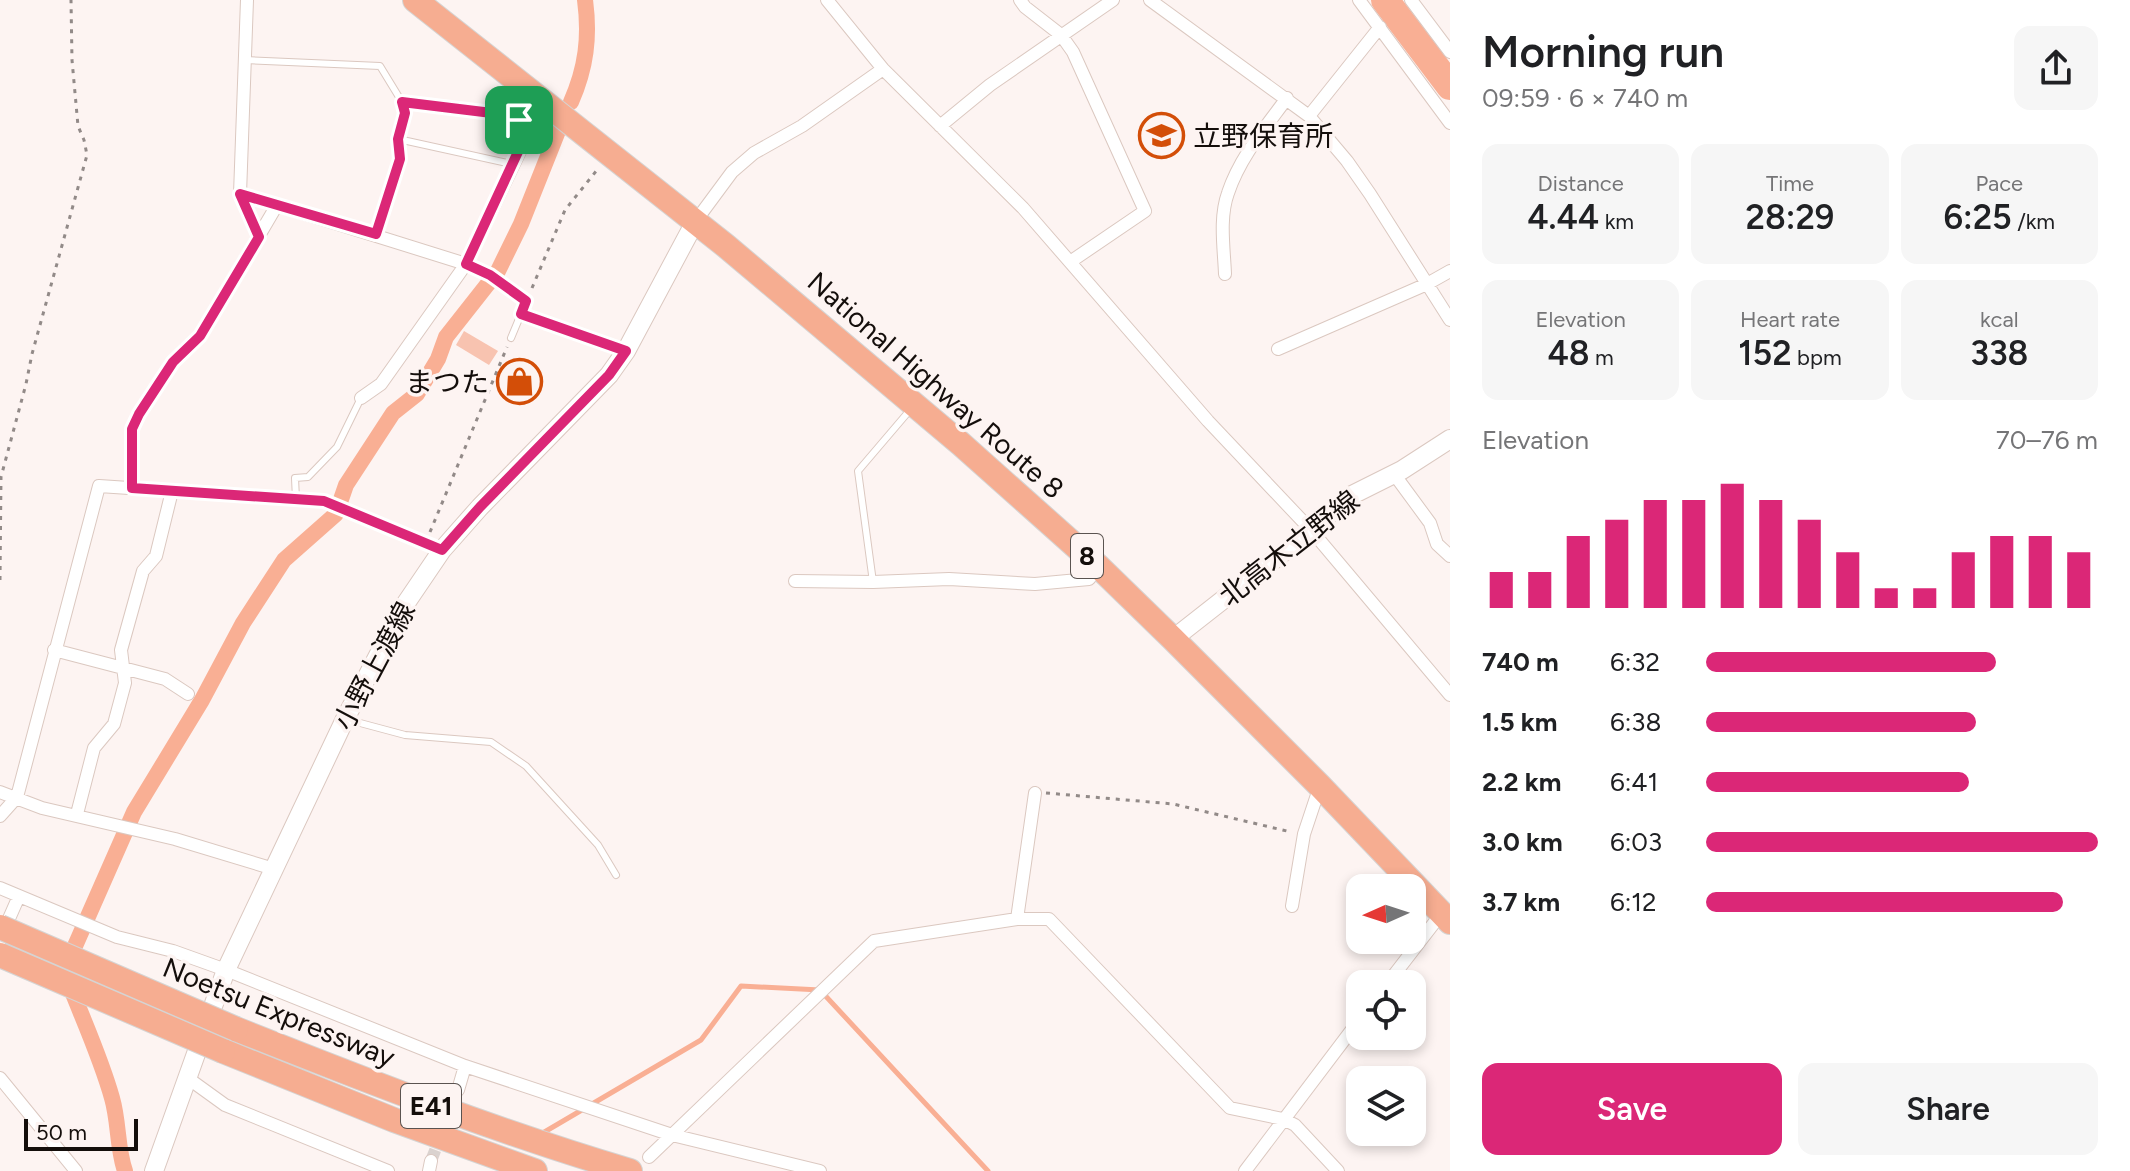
<!DOCTYPE html>
<meta charset="utf-8">
<style>
body{margin:0;font-family:Figtree,"Noto Sans JP",sans-serif;background:#f6f6f6;color:#202124;height:100vh;display:flex;flex-direction:column;font-size:30px;white-space:nowrap}
*{box-sizing:border-box;margin:0}
p{font-size:26px;color:#757577}
.icon{flex:none;width:44px;height:44px;fill:none;stroke:currentColor;stroke-width:2;stroke-linecap:round;stroke-linejoin:round}
.map{position:relative;flex:1;overflow:hidden}
.sheet{display:flex;flex-direction:column;background:#fff;width:680px}
.sheet>*{flex:none}
.needle{width:52px;rotate:267deg}
.controls{position:absolute;left:1346px;top:874px;display:grid;gap:16px}
.controls a{display:grid;place-items:center;width:80px;height:80px;border-radius:16px;background:#fff;box-shadow:0 4px 12px #0003;font-size:40px}
.scale{position:absolute;left:24px;bottom:20px;width:114px;box-sizing:border-box;padding-left:8px;border:4px solid #140e0b;border-top:0;font-size:22px;line-height:28px;white-space:nowrap;color:#140e0b;-webkit-text-stroke:6px #fdf4f2;paint-order:stroke}
.pin{position:absolute;display:grid;place-items:center;width:68px;height:68px;color:#fff;margin:-34px;border-radius:16px;box-shadow:0 4px 12px #0006}
.round{display:grid;place-items:center;flex:none;width:84px;height:84px;border-radius:16px;background:#f6f6f6}
.headline{display:flex;align-items:center;justify-content:space-between;height:136px;padding:0 32px}
h1{font-size:44px;font-weight:600;line-height:60px}
.stats{display:grid;grid-template-columns:repeat(3,1fr);gap:12px;height:136px;padding:8px 32px}
.stats div{display:grid;align-content:center;border-radius:16px;background:#f6f6f6;text-align:center}
.stats b{font-size:34px;font-weight:600}
.stats small{font-size:22px;font-weight:400}
.stats p{font-size:22px}
.chart{height:224px;padding:16px 32px}
.chart p{display:flex;justify-content:space-between}
.chart svg{width:100%;height:144px;margin-top:8px;stroke:#db2777;stroke-width:6}
.button{display:flex;gap:16px;margin-top:auto;padding:16px 32px}
.button a{flex:1;height:92px;border-radius:16px;background:#db2777;color:#fff;font-size:32px;font-weight:600;line-height:92px;text-align:center}
.button a+a{background:#f6f6f6;color:#202124}
ul{padding:0 32px;list-style:none;font-size:26px}
li{display:grid;grid-template-columns:128px 96px 1fr;align-items:center;height:60px}
li i{height:20px;border-radius:10px;background:#db2777}
main{display:flex;flex:1;min-height:0}
.map>svg:first-child{display:block}
</style>
<main>
<div class="map">
<svg width="1450" height="1171" viewBox="0 0 1450 1171">
<rect width="100%" height="100%" fill="#fdf4f2"/>
<path fill="#f8c3b0" d="M 464,331 L 498,351 L 489,365 L 456,345 Z"/>
<g fill="none" stroke-linecap="round" stroke-linejoin="round">
<path stroke="#f9af94" stroke-width="5" d="M 541,1134 L 701,1040 L 741,986 L 820,990 L 988,1171"/>
<path stroke="#f9af94" stroke-width="16" d="M 571,102 C 586,68 590,37 585,0
M 125,1171 C 117,1148 119,1122 112,1098 C 100,1055 80,1013 64,971 L 134,812 L 202,700 L 243,623 L 284,560 L 336,514 L 346,485 L 393,413 L 417,394 L 438,359 L 446,337 L 498,271 L 521,224 L 558,131"/>
<path stroke="#f9af94" stroke-width="28" d="M 1385,0 L 1450,86"/>
<path stroke="#dad2cf" stroke-width="12" stroke-dasharray="12 6" stroke-linecap="butt" d="M 431,1161 L 458,1090"/>
<defs>
<path id="lane" d="M 245,60 L 380,66 L 402,102 L 500,114 L 529,126
M 398,139 L 512,164
M 376,234 L 400,159 L 398,139 L 405,113 L 402,102
M 511,338 L 521,314
M 296,499 L 295,478 L 308,477 L 337,447 L 361,398
M 873,582 L 858,471 L 910,410
M 349,720 L 405,735 L 491,742 L 526,766 L 598,845 L 616,875"/>
<path id="street" d="M 247,0 L 240,194 L 277,205
M 827,0 L 883,69 L 1023,208 L 1208,421 L 1311,530 L 1450,695
M 1020,0 L 1025,7 L 1061,35 L 1073,52 L 1145,211 L 1070,262
M 1150,0 L 1309,116 L 1347,161 L 1370,194 L 1450,320
M 1359,0 L 1450,123
M 1411,0 L 1450,52
M 1309,116 L 1380,27
M 940,126 L 990,85 L 1113,0
M 240,194 L 259,237
M 695,222 L 732,172 L 754,153 L 802,126 L 883,69
M 1225,274 C 1224,248 1219,218 1228,193 C 1240,157 1265,128 1287,98
M 521,314 L 626,351
M 1278,349 L 1427,284 L 1450,271
M 361,398 L 381,384 L 466,264 L 523,145 L 541,97
M 1394,474 L 1430,523 L 1437,544 L 1450,556
M 132,488 L 132,429 L 139,414 L 173,362 L 200,336 L 277,205 L 466,264 L 490,275 L 526,301
M 795,581 L 873,582 L 949,579 L 1035,584 L 1089,579 L 1099,567
M 54,650 L 165,679 L 188,694
M 0,792 L 42,808 L 175,839 L 274,869
M 77,814 L 94,748 L 114,724 L 125,683 L 121,650 L 143,571 L 156,556 L 172,491
M 0,816 L 17,797 L 99,486 L 324,501 L 442,550
M 0,888 L 117,937 L 173,951 L 226,970 L 465,1066 L 672,1135 L 820,1171
M 1292,906 L 1304,834 L 1320,786
M 1017,919 L 1035,793
M 4,930 L 19,896
M 1387,984 L 1441,914
M 0,1078 L 76,1171
M 189,1079 L 225,1105 L 388,1171
M 458,1090 L 465,1066
M 649,1157 L 874,941 L 1017,919 L 1049,919 L 1230,1108 L 1283,1119 L 1295,1125 L 1338,1171
M 429,1171 L 431,1161
M 1245,1171 L 1360,1019"/>
<path id="secondary" d="M 1173,639 L 1303,537 L 1352,495 L 1402,470 L 1450,439
M 154,1171 L 226,970 L 345,719 L 404,606 L 442,550 L 480,507 L 609,375 L 626,351 L 695,222"/>
<path id="highway" d="M 415,0 L 726,246 L 961,444 L 1099,567 L 1173,639 L 1320,786 L 1450,922
M 236,1029 C 367,1081 495,1131 630,1171
M 223,1051 L 394,1120 L 535,1171"/>
</defs>
<use href="#lane" stroke="#dbc8c0" stroke-width="8"/>
<use href="#street" stroke="#dbc8c0" stroke-width="14"/>
<use href="#secondary" stroke="#dbc8c0" stroke-width="20"/>
<use href="#highway" stroke="#d5d4d3" stroke-width="26"/>
<path stroke="#928a88" stroke-width="3" stroke-dasharray="4 6" stroke-linecap="butt" d="M 532,288 L 565,210 L 597,170
M 430,532 L 507,347
M 0,580 L 1,477 L 26,384 L 32,354 L 87,155 L 84,140 L 78,126 L 72,60 L 71,0
M 1046,793 L 1173,804 L 1291,832"/>
<use href="#lane" stroke="#fff" stroke-width="6"/>
<use href="#street" stroke="#fff" stroke-width="12"/>
<use href="#secondary" stroke="#fff" stroke-width="18"/>
<use href="#highway" stroke="#f6ad91" stroke-width="24"/>
<defs>
<path id="highway-bridge" d="M 0,927 L 236,1029
M 0,955 L 223,1051"/>
</defs>
<use href="#highway-bridge" stroke="#d5d4d3" stroke-width="26" stroke-linecap="butt"/>
<use href="#highway-bridge" stroke="#f6ad91" stroke-width="24"/>
</g>
<g fill="none" stroke-linecap="round" stroke-linejoin="round">
<defs>
<path id="route" d="M 402,102 L 500,114 L 530,126 L 466,264 L 490,275 L 526,301 L 521,314 L 626,351 L 609,375 L 480,507 L 442,550 L 324,501 L 132,488 L 132,429 L 139,414 L 173,362 L 200,336 L 259,237 L 240,194 L 376,234 L 400,159 L 398,139 L 405,113 Z"/>
</defs>
<use href="#route" stroke="#fff" stroke-width="16"/>
<use href="#route" stroke="#db2777" stroke-width="10"/>
</g>
<defs>
<symbol id="school-ring" viewBox="-11 -11 22 22"><circle r="9.5" fill="#fdf4f2" stroke="#d34e08" stroke-width="1.5"/><path d="M0-5L7-2L0 1L-7-2ZM-4 1L0 2.5L4 1V4Q0 6-4 4Z" fill="#d34e08"/></symbol>
<symbol id="shop-ring" viewBox="-11 -11 22 22"><circle r="9.5" fill="#fdf4f2" stroke="#d34e08" stroke-width="1.5"/><path d="M-5-2.5h2.3a2.7 3.5 0 0 1 5.4 0H5L5.5 6h-11ZM-1.5-2.5h3a1.5 2.3 0 0 0-3 0Z" fill="#d34e08"/></symbol>
</defs>
<g fill-rule="evenodd">
<use href="#school-ring" x="1136" y="110" width="51" height="51"/>
<use href="#shop-ring" x="494" y="356" width="51" height="51"/>
</g>
<g text-anchor="middle" stroke-width="7" stroke-linejoin="round" paint-order="stroke">
<g fill="#fdf4f2" stroke="#5a5350" stroke-width="2">
<rect x="1071" y="534" width="32" height="44" rx="6"/>
<rect x="401" y="1084" width="60" height="44" rx="6"/>
</g>
<g font-size="26" font-weight="bold" fill="#140e0b">
<text x="1087" y="565">8</text>
<text x="431" y="1115">E41</text>
</g>
<g font-size="28" fill="#140e0b" stroke="#fdf4f2" text-anchor="start">
<text x="1193" y="146">立野保育所</text>
<text x="489" y="392" text-anchor="end">まつた</text>
</g>
<g font-size="28" fill="#140e0b" stroke="#fdf4f2">
<text transform="translate(936 385) rotate(41)" y="10">National Highway Route 8</text>
<text transform="translate(1289 548) rotate(-38)" y="10">北高木立野線</text>
<text transform="translate(374 666) rotate(-62)" y="10">小野上渡線</text>
<text transform="translate(279 1012) rotate(22)" y="10">Noetsu Expressway</text>
</g>
</g>
</svg>
<div class="controls">
<a><svg class="needle" viewBox="-14 -14 28 28"><path d="M0-13l5 13h-10z" fill="#e53935"/><path d="M0 13l5-13h-10z" fill="#757577"/></svg></a>
<a><svg class="icon" aria-label="locate" viewBox="0 0 24 24"><circle cx="12" cy="12" r="6"/><path d="M12 2v4M12 18v4M2 12h4M18 12h4"/></svg></a>
<a><svg class="icon" aria-label="layers" viewBox="0 0 24 24"><path d="M12 4l9 5-9 5-9-5zM3 14l9 5 9-5"/></svg></a>
</div>
<div class="scale">50 m</div>
<div class="pin" style="left:519px;top:120px;background:#1e9e55"><svg class="icon" aria-label="arrive" viewBox="0 0 24 24"><path d="M6 21V4h12l-3 4 3 4H6"/></svg></div>
</div>
<section class="sheet">
<div class="headline"><div><h1>Morning run</h1><p>09:59 · 6 × 740 m</p></div><a class="round"><svg class="icon" aria-label="share" viewBox="0 0 24 24"><path d="M12 15V3M7 8l5-5 5 5M5 13v7h14v-7"/></svg></a></div>
<div class="stats">
<div><p>Distance</p><b>4.44<small> km</small></b></div>
<div><p>Time</p><b>28:29</b></div>
<div><p>Pace</p><b>6:25<small> /km</small></b></div>
</div>
<div class="stats">
<div><p>Elevation</p><b>48<small> m</small></b></div>
<div><p>Heart rate</p><b>152<small> bpm</small></b></div>
<div><p>kcal</p><b>338</b></div>
</div>
<div class="chart"><p><span>Elevation</span>70–76 m</p>
<svg viewBox="0 0 160 44" preserveAspectRatio="none"><path d="M5 44V33M15 44V33M25 44V22M35 44V17M45 44V11M55 44V11M65 44V6M75 44V11M85 44V17M95 44V27M105 44V38M115 44V38M125 44V27M135 44V22M145 44V22M155 44V27"/></svg>
</div>
<ul>
<li><b>740 m</b>6:32<i style="width:74%"></i></li>
<li><b>1.5 km</b>6:38<i style="width:69%"></i></li>
<li><b>2.2 km</b>6:41<i style="width:67%"></i></li>
<li><b>3.0 km</b>6:03<i style="width:100%"></i></li>
<li><b>3.7 km</b>6:12<i style="width:91%"></i></li>
</ul>
<div class="button"><a>Save</a><a>Share</a></div>
</section>
</main>
